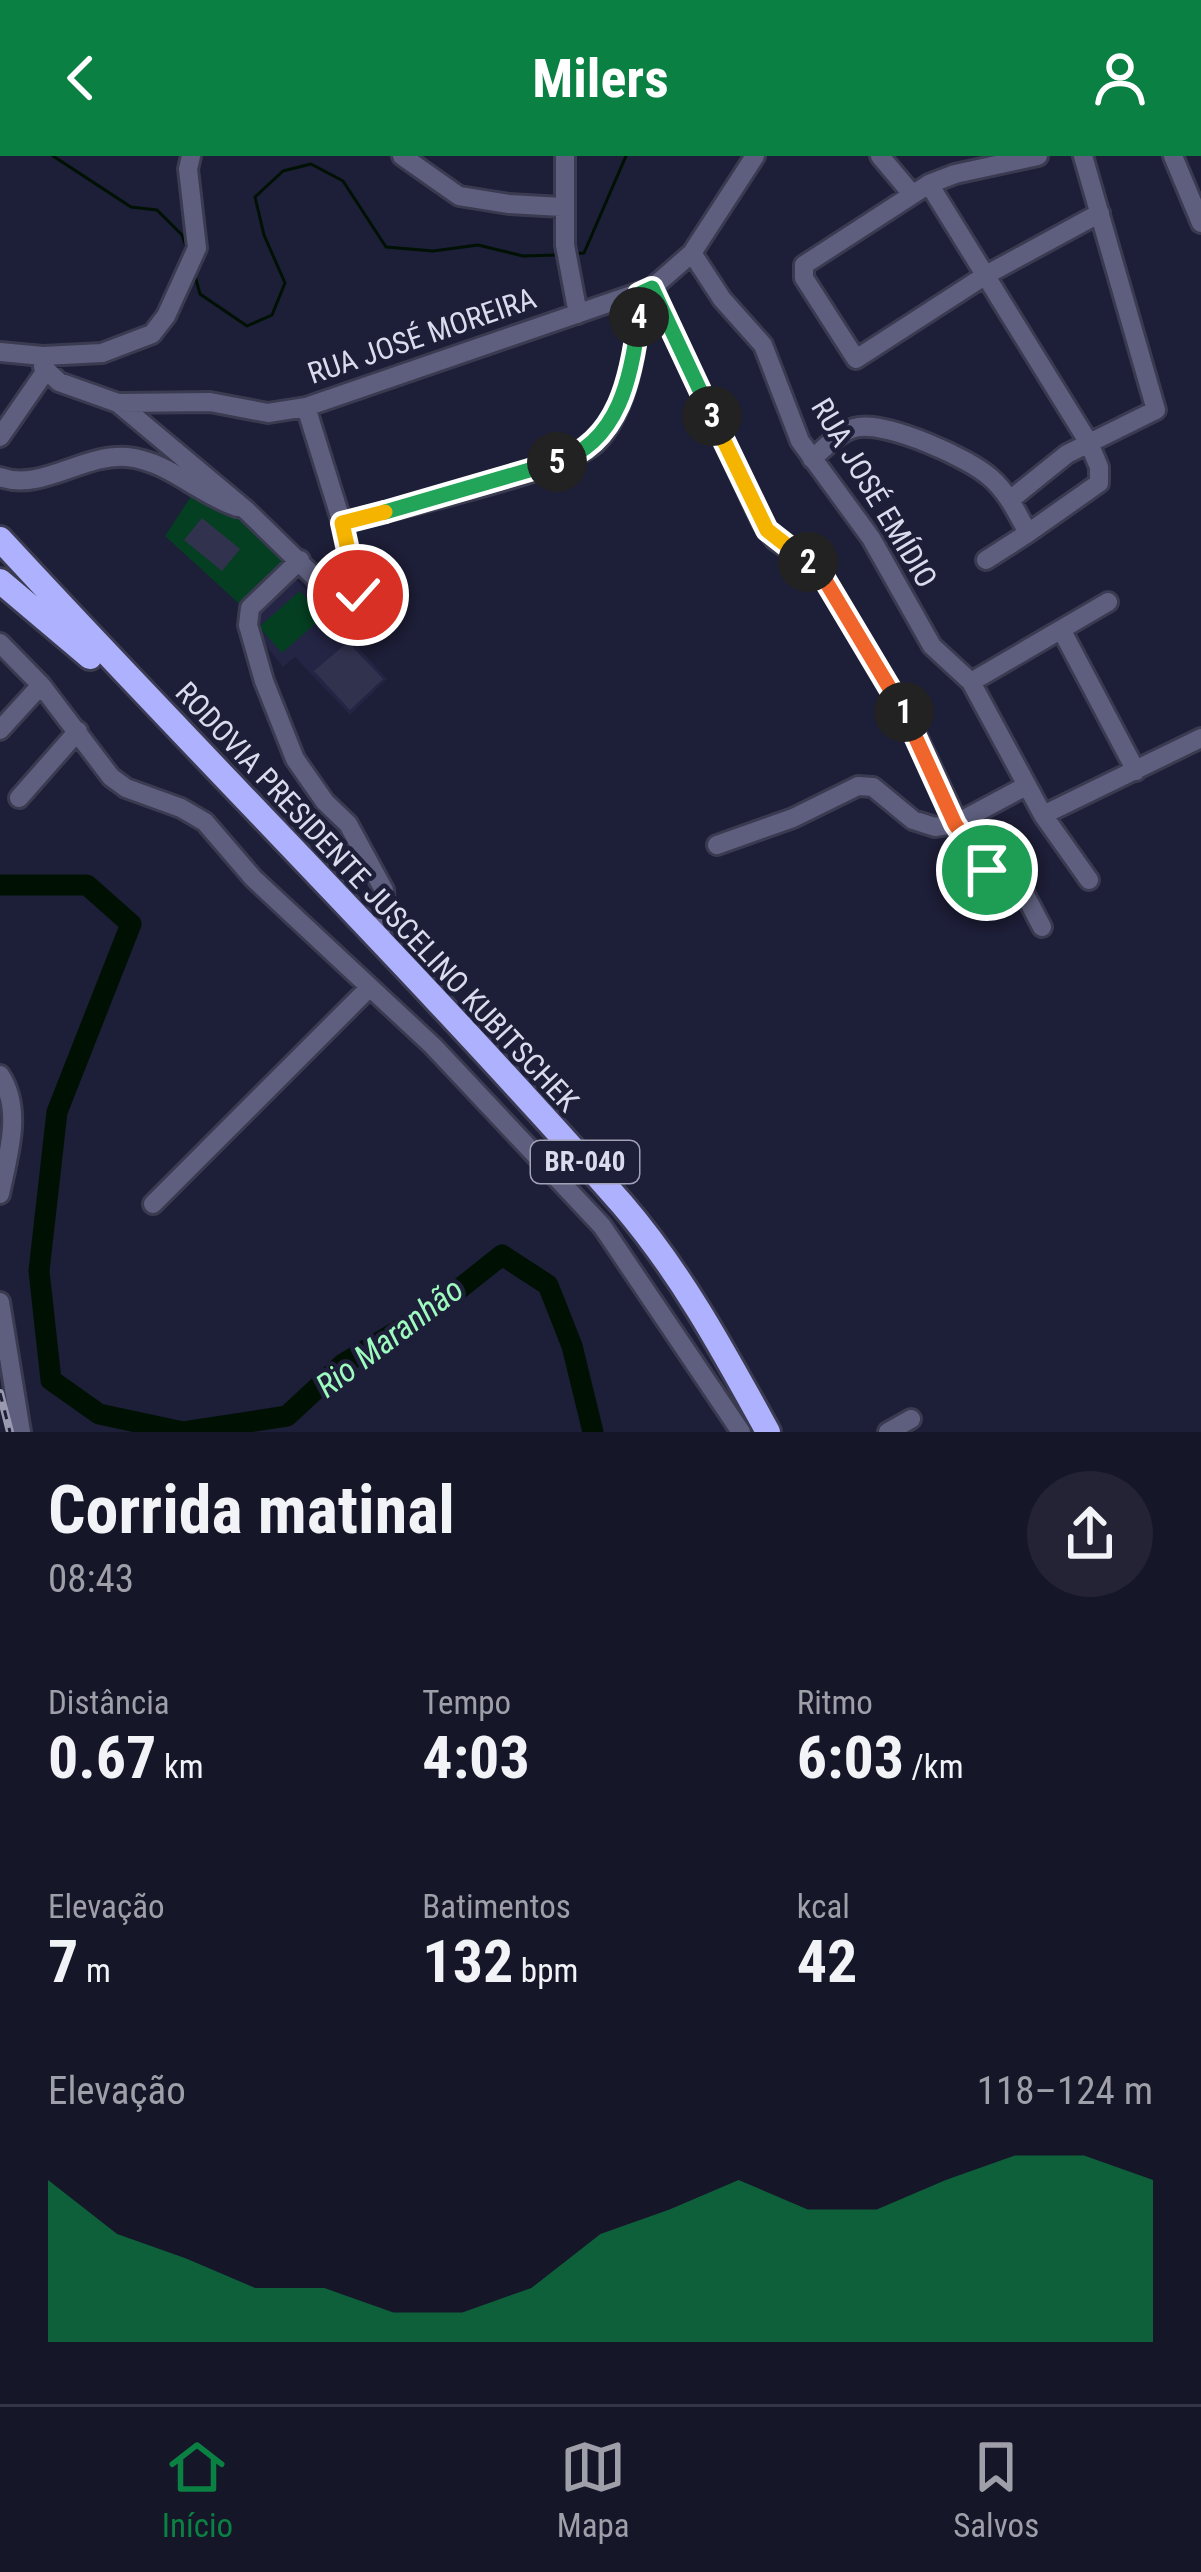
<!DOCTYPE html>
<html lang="pt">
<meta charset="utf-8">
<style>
body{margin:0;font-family:"Roboto Condensed",sans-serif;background:#232335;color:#f1f3f6;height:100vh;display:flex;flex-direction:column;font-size:45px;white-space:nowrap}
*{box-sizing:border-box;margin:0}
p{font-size:39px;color:#9e9fa8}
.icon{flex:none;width:66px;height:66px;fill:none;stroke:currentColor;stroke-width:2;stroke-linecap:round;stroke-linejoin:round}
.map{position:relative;height:1276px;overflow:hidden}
.drawer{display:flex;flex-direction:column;background:#161629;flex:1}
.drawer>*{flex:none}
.pin{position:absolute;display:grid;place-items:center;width:102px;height:102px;color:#fff;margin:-51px;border:6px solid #fff;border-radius:50%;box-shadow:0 3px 12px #0007}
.km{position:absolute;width:60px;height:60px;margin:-30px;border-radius:50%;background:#222;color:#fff;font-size:33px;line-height:60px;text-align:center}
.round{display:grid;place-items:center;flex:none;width:126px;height:126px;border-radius:63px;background:#232335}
.headline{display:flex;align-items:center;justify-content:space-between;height:204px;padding:0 48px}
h1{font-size:66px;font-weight:700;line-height:90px}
.metrics{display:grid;grid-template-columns:repeat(3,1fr);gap:18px;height:204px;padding:12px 48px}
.metrics div{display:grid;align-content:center}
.metrics b{font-size:60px;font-weight:700}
.metrics small{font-size:33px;font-weight:400}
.metrics p{font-size:33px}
.chart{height:336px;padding:24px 48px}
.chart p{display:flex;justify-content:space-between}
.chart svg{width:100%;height:216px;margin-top:12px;fill:#0b8043;opacity:.7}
header{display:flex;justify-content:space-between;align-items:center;height:156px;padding:0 48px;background:#0b8043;color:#fff;font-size:54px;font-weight:700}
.dock{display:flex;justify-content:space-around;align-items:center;height:168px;border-top:3px solid #353546;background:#161629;font-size:33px;color:#9e9fa8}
.dock a{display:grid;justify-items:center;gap:6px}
.dock .current{color:#0b8043}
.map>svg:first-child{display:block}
</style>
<header><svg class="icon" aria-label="back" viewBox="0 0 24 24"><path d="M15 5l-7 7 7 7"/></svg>Milers<svg class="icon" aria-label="person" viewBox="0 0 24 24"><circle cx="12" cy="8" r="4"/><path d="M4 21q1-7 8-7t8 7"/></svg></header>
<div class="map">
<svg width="1201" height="1276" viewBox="0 0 1201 1276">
<rect width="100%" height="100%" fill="#1d1e37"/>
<path fill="#242444" d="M 291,418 L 387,523 L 350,559 L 295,501 L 283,511 L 253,474 L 251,454 Z"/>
<path fill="#053f22" d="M 201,325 L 292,409 L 245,453 L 165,380 Z
M 300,435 L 323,461 L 282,497 L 259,471 Z"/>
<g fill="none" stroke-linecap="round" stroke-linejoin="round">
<path stroke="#001104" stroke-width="3" d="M 53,0 L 131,51 L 157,54 L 182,79 L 187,93
M 572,98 L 584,97 L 626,0
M 195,120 L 200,138 L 247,170 L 272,159 L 285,127 L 264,79 L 255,41 L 283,15 L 311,8 L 343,25 L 386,91 L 433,95 L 478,89 L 523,100 L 556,99"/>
<path stroke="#001104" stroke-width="21" d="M 0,729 L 87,729 L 131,768 L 57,956 L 39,1115 L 51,1224 L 99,1258 L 183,1276 L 287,1260 L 343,1208 L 434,1153 L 502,1099 L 548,1129 L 572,1190 L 593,1276"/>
</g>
<path fill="#31324e" d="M 202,362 L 240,393 L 222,415 L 184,384 Z
M 348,486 L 383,523 L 350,554 L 314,515 Z"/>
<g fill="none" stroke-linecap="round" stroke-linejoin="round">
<defs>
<path id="minor" d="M 402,0 L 459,40 L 509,48 L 562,51
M 565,0 L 565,89 L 578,158
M 880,0 L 912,38
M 1038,0 L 955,18 L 929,28 L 804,109 L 804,122 L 856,203 L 986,119 L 1100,57
M 1173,0 L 1201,67
M 929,28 L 1089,287 L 1099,311 L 1099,327 L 1028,377
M 692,97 L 722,143 L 763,189 L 800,285 L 871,382 L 932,490 L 971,526 L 1043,659 L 1089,724
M 652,132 L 762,366 L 775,384 L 804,403 L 825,424 L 915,576 L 967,687 L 993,720 L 1022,733 L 1042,771
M 0,196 L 43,200 L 102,197 L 152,178 L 166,160 L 197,92 L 188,13 L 191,0
M 43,200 L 43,211 L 59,226 L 118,247 L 210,246 L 268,257 L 306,251 L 652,132 L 692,97 L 755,0
M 118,247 L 247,355 L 333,439 L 351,450 L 358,445 L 342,367 L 306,251
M 0,281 L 45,216
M 812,303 C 825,292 841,273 859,271 C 889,267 968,301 991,322 C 1008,337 1017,357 1028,377 L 986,404
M 0,321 C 41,336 84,297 127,301 C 168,305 198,338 237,351
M 1010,344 L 1067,298 L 1156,254 L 1083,0
M 342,367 C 390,354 567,315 596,287 C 629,253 639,183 639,138
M 300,404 L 250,452 L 248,469 L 264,525 L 295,603 L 325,646 L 348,668 L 384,734 L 385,755 L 379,783
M 1062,475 L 1136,615
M 0,487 L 41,529 L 111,621 L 126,632 L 181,652 L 205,666 L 253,722 L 433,890 L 602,1070 L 741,1276
M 971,526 L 1108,446
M 0,574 L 41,529
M 19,642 L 78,575
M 1043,659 L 1201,582
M 717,689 L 793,662 L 858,630 L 873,631 L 913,664 L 935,671 L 955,668 L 1026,630
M 0,919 C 23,954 8,999 0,1038
M 153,1048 L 370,831
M 0,1146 L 21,1276
M 888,1276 L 911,1263"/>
<path id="highway" d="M 0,383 C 206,606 422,821 622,1048 C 682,1118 724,1196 768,1276
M 0,425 L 90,501"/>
</defs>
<use href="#minor" stroke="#3a3a50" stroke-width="24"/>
<use href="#highway" stroke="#3a3a50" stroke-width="30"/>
<use href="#minor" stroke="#5e5f7e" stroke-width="18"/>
<use href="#highway" stroke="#aeb1fe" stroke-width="24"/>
<defs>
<path id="rail" d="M 0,1237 L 10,1276"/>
</defs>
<use href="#rail" stroke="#999aaf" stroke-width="8"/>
<use href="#rail" stroke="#1d1e37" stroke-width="3" stroke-dasharray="9" stroke-linecap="butt"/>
</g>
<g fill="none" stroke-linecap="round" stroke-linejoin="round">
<defs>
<path id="split-1" d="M 904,556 L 955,668 L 987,714"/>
<path id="split-2" d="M 808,406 L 825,424 L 904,556"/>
<path id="split-3" d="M 712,260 L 767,374 L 808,406"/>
<path id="split-4" d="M 639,161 L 639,138 L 652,132 L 712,260"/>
<path id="split-5" d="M 557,306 C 619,287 632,220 639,161"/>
<path id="split-6" d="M 385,356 L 557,306"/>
<path id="split-7" d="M 358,439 L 342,367 L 385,356"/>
</defs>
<use href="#split-1" stroke="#fff" stroke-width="24"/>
<use href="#split-2" stroke="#fff" stroke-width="24"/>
<use href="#split-3" stroke="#fff" stroke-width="24"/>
<use href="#split-4" stroke="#fff" stroke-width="24"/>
<use href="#split-5" stroke="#fff" stroke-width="24"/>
<use href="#split-6" stroke="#fff" stroke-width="24"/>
<use href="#split-7" stroke="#fff" stroke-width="24"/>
<use href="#split-1" stroke="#f0652b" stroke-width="15"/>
<use href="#split-2" stroke="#f0652b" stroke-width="15"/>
<use href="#split-3" stroke="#f5b400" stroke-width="15"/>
<use href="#split-4" stroke="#22a559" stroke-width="15"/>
<use href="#split-5" stroke="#22a559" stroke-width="15"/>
<use href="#split-6" stroke="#22a559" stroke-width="15"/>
<use href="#split-7" stroke="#f5b400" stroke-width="15"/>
</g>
<g text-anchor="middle" stroke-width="9" stroke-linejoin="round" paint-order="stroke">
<rect fill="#1d1e37" stroke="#a1a2b6" stroke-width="3" x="531" y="985" width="108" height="42" rx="9"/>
<g font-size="27" font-weight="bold" fill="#dadbed">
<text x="585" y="1015">BR-040</text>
</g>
<g font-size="30" fill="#dadbed" stroke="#1d1e37">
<text transform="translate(422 180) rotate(-19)" y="10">RUA JOSÉ MOREIRA</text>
<text transform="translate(874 337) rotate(59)" y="10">RUA JOSÉ EMÍDIO</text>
<text transform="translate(377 741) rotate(47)" y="10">RODOVIA PRESIDENTE JUSCELINO KUBITSCHEK</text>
</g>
<g font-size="33" font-style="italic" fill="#9efbbf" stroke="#1d1e37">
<text transform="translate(389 1181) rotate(-37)" y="12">Rio Maranhão</text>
</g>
</g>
</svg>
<div class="pin" style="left:987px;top:714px;background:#1e9e55"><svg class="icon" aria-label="arrive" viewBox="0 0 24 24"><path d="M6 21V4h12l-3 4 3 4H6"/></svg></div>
<div class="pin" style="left:358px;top:439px;background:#d93025"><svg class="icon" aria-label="check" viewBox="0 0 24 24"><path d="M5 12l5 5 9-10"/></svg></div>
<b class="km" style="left:904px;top:556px">1</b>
<b class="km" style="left:808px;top:406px">2</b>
<b class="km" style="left:712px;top:260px">3</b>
<b class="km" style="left:639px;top:161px">4</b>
<b class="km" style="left:557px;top:306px">5</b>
</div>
<section class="drawer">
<div class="headline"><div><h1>Corrida matinal</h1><p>08:43</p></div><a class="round"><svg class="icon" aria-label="share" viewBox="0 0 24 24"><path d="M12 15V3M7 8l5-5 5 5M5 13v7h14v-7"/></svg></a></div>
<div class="metrics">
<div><p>Distância</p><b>0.67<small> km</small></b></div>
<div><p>Tempo</p><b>4:03</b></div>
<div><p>Ritmo</p><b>6:03<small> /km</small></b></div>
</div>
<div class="metrics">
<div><p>Elevação</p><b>7<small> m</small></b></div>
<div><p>Batimentos</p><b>132<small> bpm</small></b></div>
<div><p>kcal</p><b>42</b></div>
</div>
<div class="chart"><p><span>Elevação</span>118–124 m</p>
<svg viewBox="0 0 160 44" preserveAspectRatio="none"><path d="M0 44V11L10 22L20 27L30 33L40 33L50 38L60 38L70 33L80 22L90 17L100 11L110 17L120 17L130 11L140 6L150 6L160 11V44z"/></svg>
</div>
</section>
<nav class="dock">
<a class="current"><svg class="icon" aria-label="home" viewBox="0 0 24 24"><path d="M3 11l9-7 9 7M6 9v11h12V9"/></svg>Início</a>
<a><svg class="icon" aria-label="map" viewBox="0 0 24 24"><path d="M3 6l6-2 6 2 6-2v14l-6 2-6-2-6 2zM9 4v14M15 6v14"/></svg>Mapa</a>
<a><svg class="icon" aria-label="saved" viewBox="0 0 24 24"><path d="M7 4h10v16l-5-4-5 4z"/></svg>Salvos</a>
</nav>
